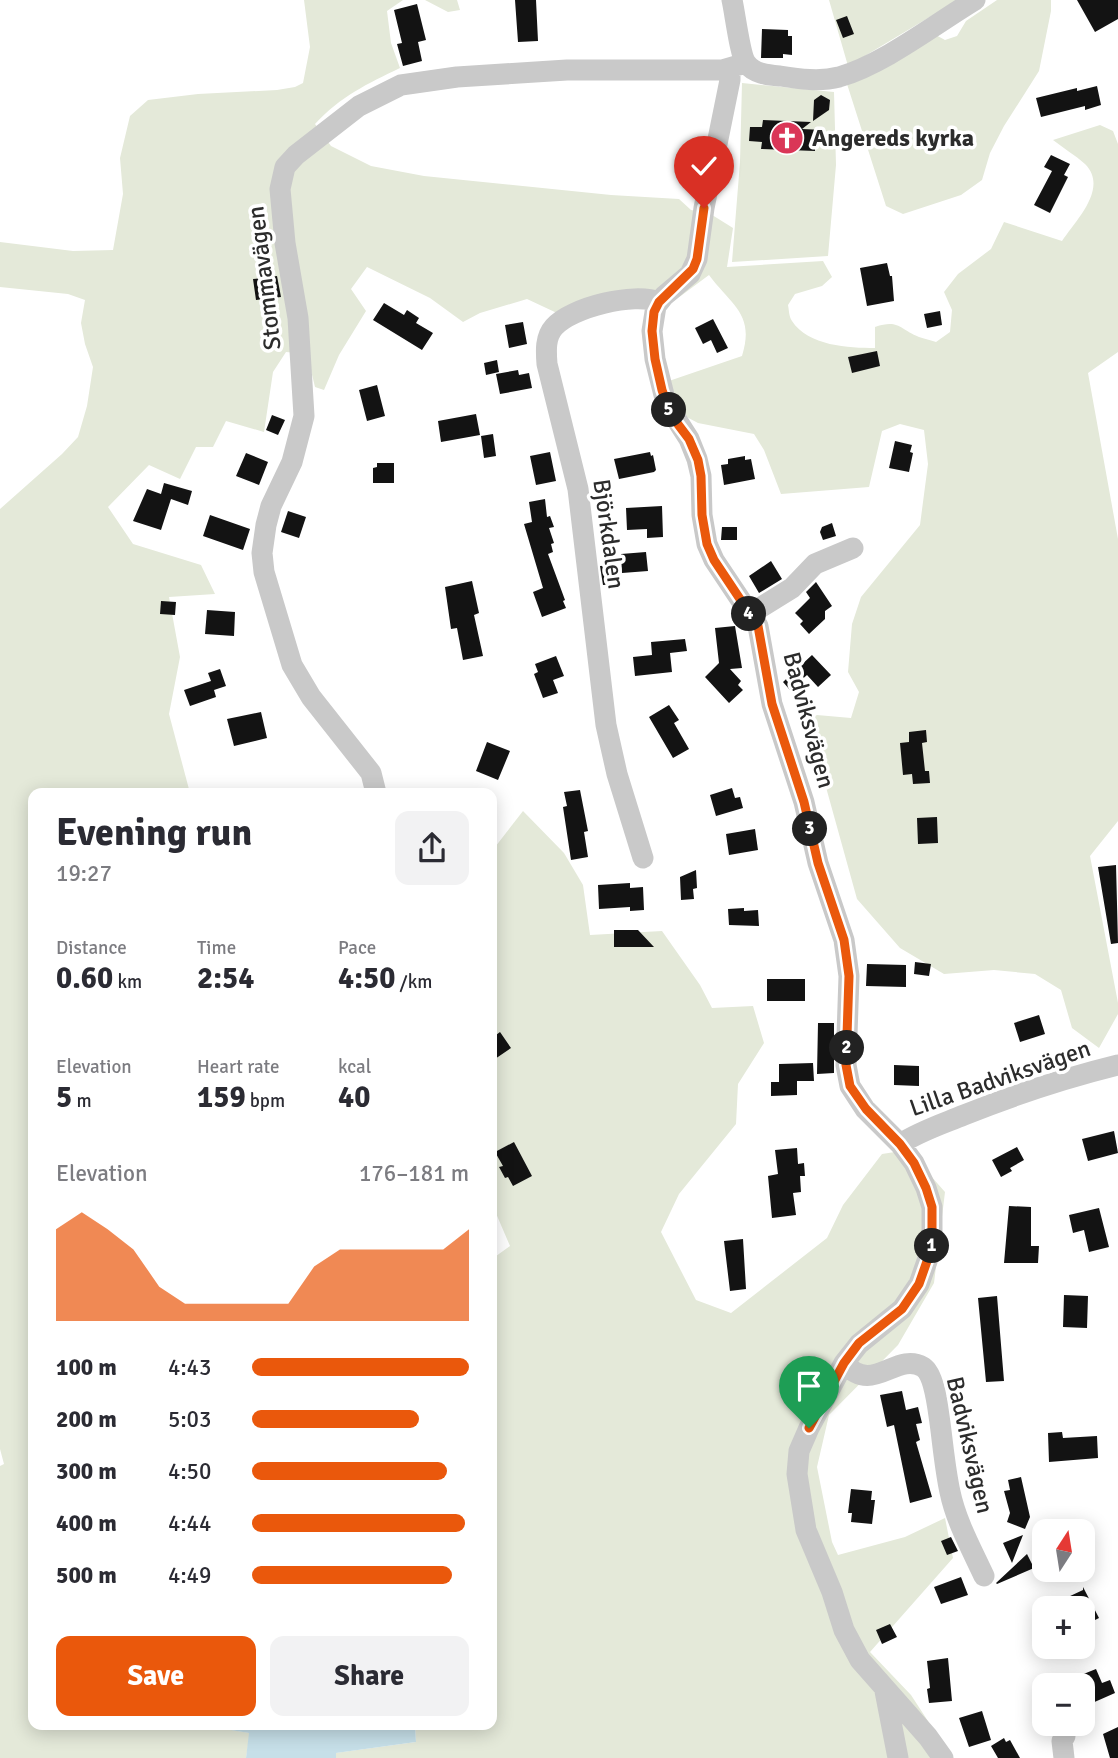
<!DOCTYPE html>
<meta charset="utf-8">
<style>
body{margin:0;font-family:Signika,sans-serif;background:#f2f2f3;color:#2b2b33;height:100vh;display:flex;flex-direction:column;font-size:26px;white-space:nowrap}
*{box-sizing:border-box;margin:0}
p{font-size:23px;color:#7c7c81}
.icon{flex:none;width:38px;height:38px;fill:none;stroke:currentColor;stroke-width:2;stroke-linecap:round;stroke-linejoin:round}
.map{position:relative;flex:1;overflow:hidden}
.panel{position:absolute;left:28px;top:788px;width:469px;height:942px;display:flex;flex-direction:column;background:#fff;border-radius:14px;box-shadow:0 4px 18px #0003}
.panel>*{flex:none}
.needle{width:46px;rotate:12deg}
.buttons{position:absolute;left:1032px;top:1519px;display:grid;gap:14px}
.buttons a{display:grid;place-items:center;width:63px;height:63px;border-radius:14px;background:#fff;box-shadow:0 4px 18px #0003;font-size:35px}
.pin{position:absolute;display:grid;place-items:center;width:60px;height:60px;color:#fff;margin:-72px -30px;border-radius:50% 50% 50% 0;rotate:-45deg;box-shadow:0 0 7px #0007}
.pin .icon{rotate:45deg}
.km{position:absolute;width:35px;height:35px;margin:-18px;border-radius:50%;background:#222;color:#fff;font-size:19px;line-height:35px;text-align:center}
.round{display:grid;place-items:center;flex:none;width:74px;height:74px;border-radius:14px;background:#f2f2f3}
.overview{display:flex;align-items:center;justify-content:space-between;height:119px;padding:0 28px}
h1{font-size:38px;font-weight:800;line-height:52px}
.stats{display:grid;grid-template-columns:repeat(3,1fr);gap:10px;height:119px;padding:7px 28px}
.stats div{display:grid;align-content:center}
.stats b{font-size:30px;font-weight:800}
.stats small{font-size:19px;font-weight:400}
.stats p{font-size:19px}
.chart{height:196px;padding:14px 28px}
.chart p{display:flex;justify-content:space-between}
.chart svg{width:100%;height:126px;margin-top:7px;fill:#ea580c;opacity:.7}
.cta{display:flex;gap:14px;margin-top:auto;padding:14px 28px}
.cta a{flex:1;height:80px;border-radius:14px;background:#ea580c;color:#fff;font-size:28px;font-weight:800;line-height:80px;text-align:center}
.cta a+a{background:#f2f2f3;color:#2b2b33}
ul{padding:0 28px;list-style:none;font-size:23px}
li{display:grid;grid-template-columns:112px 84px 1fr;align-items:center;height:52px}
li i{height:18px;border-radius:9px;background:#ea580c}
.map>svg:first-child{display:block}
</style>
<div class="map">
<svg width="1118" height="1758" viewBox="0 0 1118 1758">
<rect width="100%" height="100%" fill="#fff"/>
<path fill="#e4e9d9" d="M 304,0 L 403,0 L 387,11 L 391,43 L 400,68 C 367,84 341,96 315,124 L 331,146 L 371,166 L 424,176 L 611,195 L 679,199 L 691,210 L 709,213 L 733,228 L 727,267 L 823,261 L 832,277 L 822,286 L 795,294 L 788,305 C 789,310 789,317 792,321 C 808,346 849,348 875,348 L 875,327 C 899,319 899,329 919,337 C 924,339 931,340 936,342 L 950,332 L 952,310 L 944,292 L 958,274 L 991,249 L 1004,222 L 1062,241 C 1076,220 1109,188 1085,164 C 1075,155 1063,148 1053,140 L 1100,125 L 1113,131 L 1118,144 L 1118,352 L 1088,373 L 1118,539 L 1118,821 L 1090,856 L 1118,1003 L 1118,1014 L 1099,1048 L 1072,1028 L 1061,990 L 1035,974 L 994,970 L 944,974 L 900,948 L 857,899 L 819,762 L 800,724 L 817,715 L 851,718 L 859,692 L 848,672 L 852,624 L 861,597 L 920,525 L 928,464 L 924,430 L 900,424 L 882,431 L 869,487 L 781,494 L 764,450 L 754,434 L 698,423 L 681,414 L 666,382 L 742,356 C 755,314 732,306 709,275 L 674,301 L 642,304 L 574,321 L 527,299 L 480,313 L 463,322 L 430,298 L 367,267 L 351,289 L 366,311 L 339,355 L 324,390 L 315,387 L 307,354 L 286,352 L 273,372 L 264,432 L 226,421 L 213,447 L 196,447 L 180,479 L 149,465 L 108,507 L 133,544 L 201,565 L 215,594 L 169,597 L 180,657 L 169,714 L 190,793 L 33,793 L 33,1724 L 194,1724 L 250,1733 L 246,1758 L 0,1758 L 0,1466 L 4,1464 L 0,1449 L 0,509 L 62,454 L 78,437 L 87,406 L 93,367 L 85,344 L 81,323 L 85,300 L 68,294 L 0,287 L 0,242 L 73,251 L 113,250 L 123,194 L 120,158 L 130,116 L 148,100 L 198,94 L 277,90 L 295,87 L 303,83 L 310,47 Z
M 425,0 L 457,0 L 460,10 L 448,12 Z
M 829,0 L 958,0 L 848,66 Z
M 997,0 L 1051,0 L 1051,11 L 1039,71 L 1004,126 L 990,153 L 982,180 L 961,195 L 903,214 L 886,206 L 847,84 L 934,34 L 945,40 L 957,36 L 966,21 Z
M 742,83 L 834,92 L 836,165 L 828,256 L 732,262 L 740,162 Z
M 523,811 L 564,853 L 583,885 L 590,935 L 662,931 L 700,985 L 712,1008 L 753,1006 L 764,1043 L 738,1084 L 736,1124 L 679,1194 L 661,1232 L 696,1300 L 731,1313 L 827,1238 L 843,1205 L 882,1154 L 908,1150 L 945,1192 L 934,1283 L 898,1345 L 829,1415 L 817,1467 L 832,1542 L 838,1555 L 905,1537 L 945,1518 L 953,1558 L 870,1652 L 911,1695 L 952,1758 L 336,1758 L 335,1753 L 416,1742 L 415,1724 L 492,1724 L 492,1259 L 510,1246 L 492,1204 L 492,851 Z"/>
<path fill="#c6dfe8" d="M 194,1724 L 415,1724 L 416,1742 L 336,1753 L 336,1758 L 246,1758 L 249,1733 Z"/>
<path fill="#131313" d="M 515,0 L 536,0 L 538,41 L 518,42 Z
M 1077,0 L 1118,0 L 1118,19 L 1095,32 Z
M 417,4 L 426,40 L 418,42 L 422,61 L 403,66 L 397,44 L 402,43 L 394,10 Z
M 847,16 L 854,34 L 843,38 L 836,20 Z
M 762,29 L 788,30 L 788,36 L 792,36 L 792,55 L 783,54 L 783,58 L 761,58 Z
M 1097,86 L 1101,105 L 1085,110 L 1085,106 L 1041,117 L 1036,98 L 1077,88 L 1077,91 Z
M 821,95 L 830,100 L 829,110 L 813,121 L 814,100 Z
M 763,120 L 811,122 L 802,129 L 824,130 L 824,145 L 815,145 L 815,151 L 761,149 L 762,142 L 749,141 L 750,127 L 762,127 Z
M 1051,155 L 1070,164 L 1064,175 L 1068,177 L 1050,213 L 1034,205 L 1052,171 L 1044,167 Z
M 887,263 L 890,276 L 892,276 L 894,301 L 867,306 L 860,268 Z
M 277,276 L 281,297 L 256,300 L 253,279 Z
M 384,303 L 404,315 L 407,310 L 419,318 L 416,323 L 433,333 L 422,350 L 373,320 Z
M 940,311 L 942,325 L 927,328 L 924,314 Z
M 713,319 L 728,348 L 717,353 L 711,340 L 703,344 L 695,328 Z
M 523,322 L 527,344 L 509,348 L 505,325 Z
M 877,351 L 880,366 L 852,373 L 848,357 Z
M 497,360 L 499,372 L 486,375 L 484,363 Z
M 518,370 L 519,375 L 529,373 L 532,388 L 500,394 L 496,374 Z
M 377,385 L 385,416 L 367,421 L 359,390 Z
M 476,414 L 480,435 L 441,442 L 438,421 Z
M 272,415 L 285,420 L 278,435 L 266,430 Z
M 493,434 L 496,456 L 484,458 L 481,436 Z
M 895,441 L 912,445 L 910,452 L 913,453 L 909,472 L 889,468 Z
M 550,452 L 556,481 L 536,485 L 530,456 Z
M 650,452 L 651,456 L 653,455 L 656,470 L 654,472 L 619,479 L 614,459 Z
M 246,453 L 268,462 L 259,485 L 236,476 Z
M 745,456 L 745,460 L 751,459 L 755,479 L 724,485 L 721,465 L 728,464 L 728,459 Z
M 377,463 L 394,463 L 394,483 L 373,483 L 373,468 L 377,467 Z
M 164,483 L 192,491 L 188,505 L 171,499 L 161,530 L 133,521 L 147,489 L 161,494 Z
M 545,499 L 547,517 L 550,516 L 554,527 L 549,528 L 554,543 L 551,544 L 553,552 L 548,554 L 565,600 L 563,601 L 566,608 L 542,617 L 533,592 L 543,588 L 524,524 L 532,522 L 529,502 Z
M 662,506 L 663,537 L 647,538 L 647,529 L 627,530 L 626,508 Z
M 288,511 L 306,517 L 299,538 L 281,532 Z
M 210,515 L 250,529 L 243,550 L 203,536 Z
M 832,523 L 836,536 L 823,540 L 820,532 L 822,527 Z
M 722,527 L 737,527 L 737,540 L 721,540 Z
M 646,552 L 648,571 L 622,573 L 621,554 Z
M 771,561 L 782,579 L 759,593 L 749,576 Z
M 615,565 L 617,584 L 603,585 L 600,566 Z
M 472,581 L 479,613 L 474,615 L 483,656 L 463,660 L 457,628 L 451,629 L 445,587 Z
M 816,582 L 832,606 L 825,611 L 825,619 L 809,634 L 800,624 L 803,621 L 795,613 L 810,598 L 806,592 Z
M 161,601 L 176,602 L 175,615 L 160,614 Z
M 207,610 L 235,612 L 234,636 L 205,634 Z
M 735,626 L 742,668 L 730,669 L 741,681 L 738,685 L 743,690 L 729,703 L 705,677 L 719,663 L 715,628 Z
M 685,639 L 687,651 L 670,653 L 672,672 L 635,676 L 633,657 L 652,655 L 651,642 Z
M 812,655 L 831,675 L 818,687 L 807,675 L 790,690 L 783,682 Z
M 556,656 L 564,676 L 553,680 L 558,693 L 543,698 L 534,674 L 538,672 L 535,664 Z
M 220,669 L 226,686 L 214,690 L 216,697 L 190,706 L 184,690 L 211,681 L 208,673 Z
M 669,705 L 679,720 L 674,723 L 689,749 L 673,758 L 649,717 Z
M 261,712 L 267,738 L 234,746 L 227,719 Z
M 926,730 L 927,742 L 922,743 L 925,771 L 929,771 L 930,783 L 913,784 L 912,774 L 903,775 L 900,743 L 909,742 L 909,732 Z
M 487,742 L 510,751 L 498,780 L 476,771 Z
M 732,788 L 735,798 L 740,797 L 743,808 L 716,816 L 710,795 Z
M 580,790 L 588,831 L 584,832 L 588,857 L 571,860 L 563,807 L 567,806 L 564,792 Z
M 937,817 L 938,843 L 918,844 L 917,818 Z
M 755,829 L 758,850 L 729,855 L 726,834 Z
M 1116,865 L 1118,943 L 1111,944 L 1098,867 Z
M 696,870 L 697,888 L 693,889 L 694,899 L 681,900 L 680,877 Z
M 630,883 L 630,888 L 643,887 L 644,910 L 630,911 L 630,907 L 599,909 L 598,885 Z
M 744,908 L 744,911 L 758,910 L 759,926 L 729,925 L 728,909 Z
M 614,930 L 638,930 L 654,947 L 614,947 Z
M 915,962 L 931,964 L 929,976 L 914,974 Z
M 867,964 L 906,965 L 906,987 L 866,986 Z
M 767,979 L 805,979 L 805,1001 L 767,1001 Z
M 1039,1015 L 1045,1034 L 1020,1042 L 1014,1023 Z
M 818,1023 L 834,1023 L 834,1073 L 817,1074 Z
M 500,1032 L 511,1048 L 492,1061 L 492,1038 Z
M 813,1063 L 814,1081 L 797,1081 L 797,1095 L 771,1096 L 771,1082 L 779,1082 L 779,1064 Z
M 894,1065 L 919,1066 L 919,1086 L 894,1085 Z
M 1114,1131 L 1118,1153 L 1088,1161 L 1082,1139 Z
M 514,1142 L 532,1176 L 513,1186 L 508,1177 L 505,1178 L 499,1167 L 503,1166 L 495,1152 Z
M 1017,1147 L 1024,1160 L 1010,1168 L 1012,1171 L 1001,1177 L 992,1160 Z
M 797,1148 L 798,1164 L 804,1163 L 805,1176 L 800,1176 L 801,1192 L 793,1193 L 796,1215 L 772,1218 L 768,1176 L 778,1174 L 775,1150 Z
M 1009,1206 L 1031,1207 L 1031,1246 L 1039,1246 L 1038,1263 L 1004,1263 Z
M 1099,1208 L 1109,1247 L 1089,1252 L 1084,1230 L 1073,1233 L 1069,1215 Z
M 743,1239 L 746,1289 L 730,1291 L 724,1241 Z
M 1064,1295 L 1088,1296 L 1087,1328 L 1063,1327 Z
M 997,1296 L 1004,1381 L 986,1382 L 978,1298 Z
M 902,1391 L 906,1410 L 918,1407 L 922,1423 L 916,1424 L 920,1440 L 916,1442 L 932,1497 L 910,1503 L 894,1425 L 887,1427 L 880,1395 Z
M 1062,1432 L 1063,1438 L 1097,1436 L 1098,1458 L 1049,1462 L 1048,1433 Z
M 1021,1477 L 1030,1517 L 1025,1529 L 1007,1522 L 1010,1513 L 1004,1491 L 1010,1490 L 1008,1480 Z
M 851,1489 L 872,1491 L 871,1500 L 875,1500 L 872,1524 L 851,1522 L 852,1513 L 848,1513 Z
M 1023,1535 L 1012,1563 L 1003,1543 Z
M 951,1537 L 958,1551 L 947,1555 L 941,1541 Z
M 1027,1554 L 1034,1568 L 997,1584 L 996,1583 Z
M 961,1577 L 968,1595 L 941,1604 L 934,1587 Z
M 1083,1587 L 1099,1618 L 1083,1626 L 1083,1608 L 1073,1608 L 1068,1597 L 1083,1590 Z
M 890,1624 L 897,1637 L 882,1644 L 876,1630 Z
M 948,1658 L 952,1701 L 929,1703 L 927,1689 L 930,1688 L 927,1661 Z
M 1096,1669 L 1102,1683 L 1110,1680 L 1115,1693 L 1090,1704 L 1081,1675 Z
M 982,1711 L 991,1740 L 969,1747 L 959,1718 Z
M 1118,1727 L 1118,1758 L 1110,1758 L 1103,1734 Z
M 1004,1738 L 1006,1742 L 1010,1740 L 1020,1758 L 998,1758 L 991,1746 Z"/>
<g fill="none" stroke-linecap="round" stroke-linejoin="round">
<path stroke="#c9c9c9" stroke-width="21" d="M 732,0 C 735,13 740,55 746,63 C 754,74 768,75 780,76 C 799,79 820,82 839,77 C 884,64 935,24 975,0
M 730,69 L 730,80 L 704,208 L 697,259 L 690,274 L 664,296 L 656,306 L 652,331 L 655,359 L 666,403 L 689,439 L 697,459 L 701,476 L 702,515 L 707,544 L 714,560 L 758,626 L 772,704 L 804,802 L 818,863 L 844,940 L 849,976 L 846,1065 L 850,1086 L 865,1109 L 900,1144 L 914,1163 L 926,1188 L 932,1207 L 932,1247 L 919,1284 L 902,1309 L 859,1344 L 844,1363 L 809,1428 L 799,1451 L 797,1474 L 806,1530 L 832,1592 L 844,1630 L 860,1660 L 928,1737 L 943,1758
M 750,614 L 792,588 L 815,564 L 853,548
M 376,793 L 371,773 L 311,697 L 292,665 L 264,572 L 262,553 L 266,525 L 271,506 L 292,462 L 304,416 L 298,318 L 285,243 L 280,189 L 285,167 L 296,155 L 359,106 L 401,85 L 457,77 L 567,70 L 722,70 L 746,63
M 643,858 L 617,774 L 606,725 L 578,489 L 547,364 C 546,351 545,337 554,327 C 572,307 634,292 659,302
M 900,1144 C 920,1131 942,1124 964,1115 C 1014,1095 1065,1078 1118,1065
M 844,1363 C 873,1396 896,1351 923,1367 C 935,1375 938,1410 940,1423 C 943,1445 945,1469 950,1492 C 956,1521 971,1548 984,1576
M 885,1691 L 898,1758
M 1064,1758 L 1062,1741 L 1065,1736"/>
</g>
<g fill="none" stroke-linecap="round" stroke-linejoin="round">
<defs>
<path id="route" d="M 704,208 L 697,259 L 693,269 L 659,302 L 654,312 L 652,331 L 655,359 L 662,390 L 671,415 L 689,439 L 698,460 L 701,476 L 702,515 L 707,544 L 714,560 L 758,626 L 772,704 L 804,802 L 818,863 L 844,940 L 849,976 L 846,1065 L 850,1086 L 866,1109 L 900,1144 L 914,1163 L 926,1188 L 932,1207 L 932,1247 L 919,1284 L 902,1309 L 859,1343 L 844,1363 L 809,1428"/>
</defs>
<use href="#route" stroke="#fff" stroke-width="14"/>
<use href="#route" stroke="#ea580c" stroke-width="9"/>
</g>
<defs>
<symbol id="church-disc" viewBox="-11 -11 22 22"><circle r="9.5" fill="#da3657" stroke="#fff"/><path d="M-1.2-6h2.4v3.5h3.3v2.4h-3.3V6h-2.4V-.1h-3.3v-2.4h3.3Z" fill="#fff"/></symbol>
</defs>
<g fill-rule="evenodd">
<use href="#church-disc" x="768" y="119" width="38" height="38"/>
</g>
<g text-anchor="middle" stroke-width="7" stroke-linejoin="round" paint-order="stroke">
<g font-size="24" font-weight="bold" fill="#2c2c2c" stroke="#fff" text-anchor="start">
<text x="812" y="146">Angereds kyrka</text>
</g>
<g font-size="24" fill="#2c2c2c" stroke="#fff">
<text transform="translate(264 278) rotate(-97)" y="8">Stommavägen</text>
<text transform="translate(609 534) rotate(82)" y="8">Björkdalen</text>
<text transform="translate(809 720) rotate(75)" y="8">Badviksvägen</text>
<text transform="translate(1000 1078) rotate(-19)" y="8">Lilla Badviksvägen</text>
<text transform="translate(970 1445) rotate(77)" y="8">Badviksvägen</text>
</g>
</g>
</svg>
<div class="buttons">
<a><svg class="needle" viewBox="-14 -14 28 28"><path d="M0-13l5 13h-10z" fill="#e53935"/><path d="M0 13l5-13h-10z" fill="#7c7c81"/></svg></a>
<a>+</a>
<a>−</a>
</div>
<div class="pin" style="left:809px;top:1428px;background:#1e9e55"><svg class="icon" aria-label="arrive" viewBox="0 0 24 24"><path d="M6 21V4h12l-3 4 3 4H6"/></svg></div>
<div class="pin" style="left:704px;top:208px;background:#d93025"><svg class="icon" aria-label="check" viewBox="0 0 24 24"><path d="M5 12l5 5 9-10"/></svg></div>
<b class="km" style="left:932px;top:1246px">1</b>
<b class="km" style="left:847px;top:1048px">2</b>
<b class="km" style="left:810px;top:829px">3</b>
<b class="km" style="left:749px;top:614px">4</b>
<b class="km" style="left:669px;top:410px">5</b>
<section class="panel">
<div class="overview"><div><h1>Evening run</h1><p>19:27</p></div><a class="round"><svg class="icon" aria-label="share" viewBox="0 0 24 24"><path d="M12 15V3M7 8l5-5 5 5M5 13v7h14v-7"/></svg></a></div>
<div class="stats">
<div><p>Distance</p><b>0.60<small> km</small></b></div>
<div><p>Time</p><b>2:54</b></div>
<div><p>Pace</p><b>4:50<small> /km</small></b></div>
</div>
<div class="stats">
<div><p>Elevation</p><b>5<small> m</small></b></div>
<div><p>Heart rate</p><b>159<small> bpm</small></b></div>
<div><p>kcal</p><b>40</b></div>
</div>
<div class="chart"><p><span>Elevation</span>176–181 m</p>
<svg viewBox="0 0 160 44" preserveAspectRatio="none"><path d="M0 44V12L10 6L20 12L30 19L40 32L50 38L60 38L70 38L80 38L90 38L100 25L110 19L120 19L130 19L140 19L150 19L160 12V44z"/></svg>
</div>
<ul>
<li><b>100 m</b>4:43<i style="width:100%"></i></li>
<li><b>200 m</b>5:03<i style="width:77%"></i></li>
<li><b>300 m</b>4:50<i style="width:90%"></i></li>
<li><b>400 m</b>4:44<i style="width:98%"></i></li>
<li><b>500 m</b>4:49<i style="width:92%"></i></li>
</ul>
<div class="cta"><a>Save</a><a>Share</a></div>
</section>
</div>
